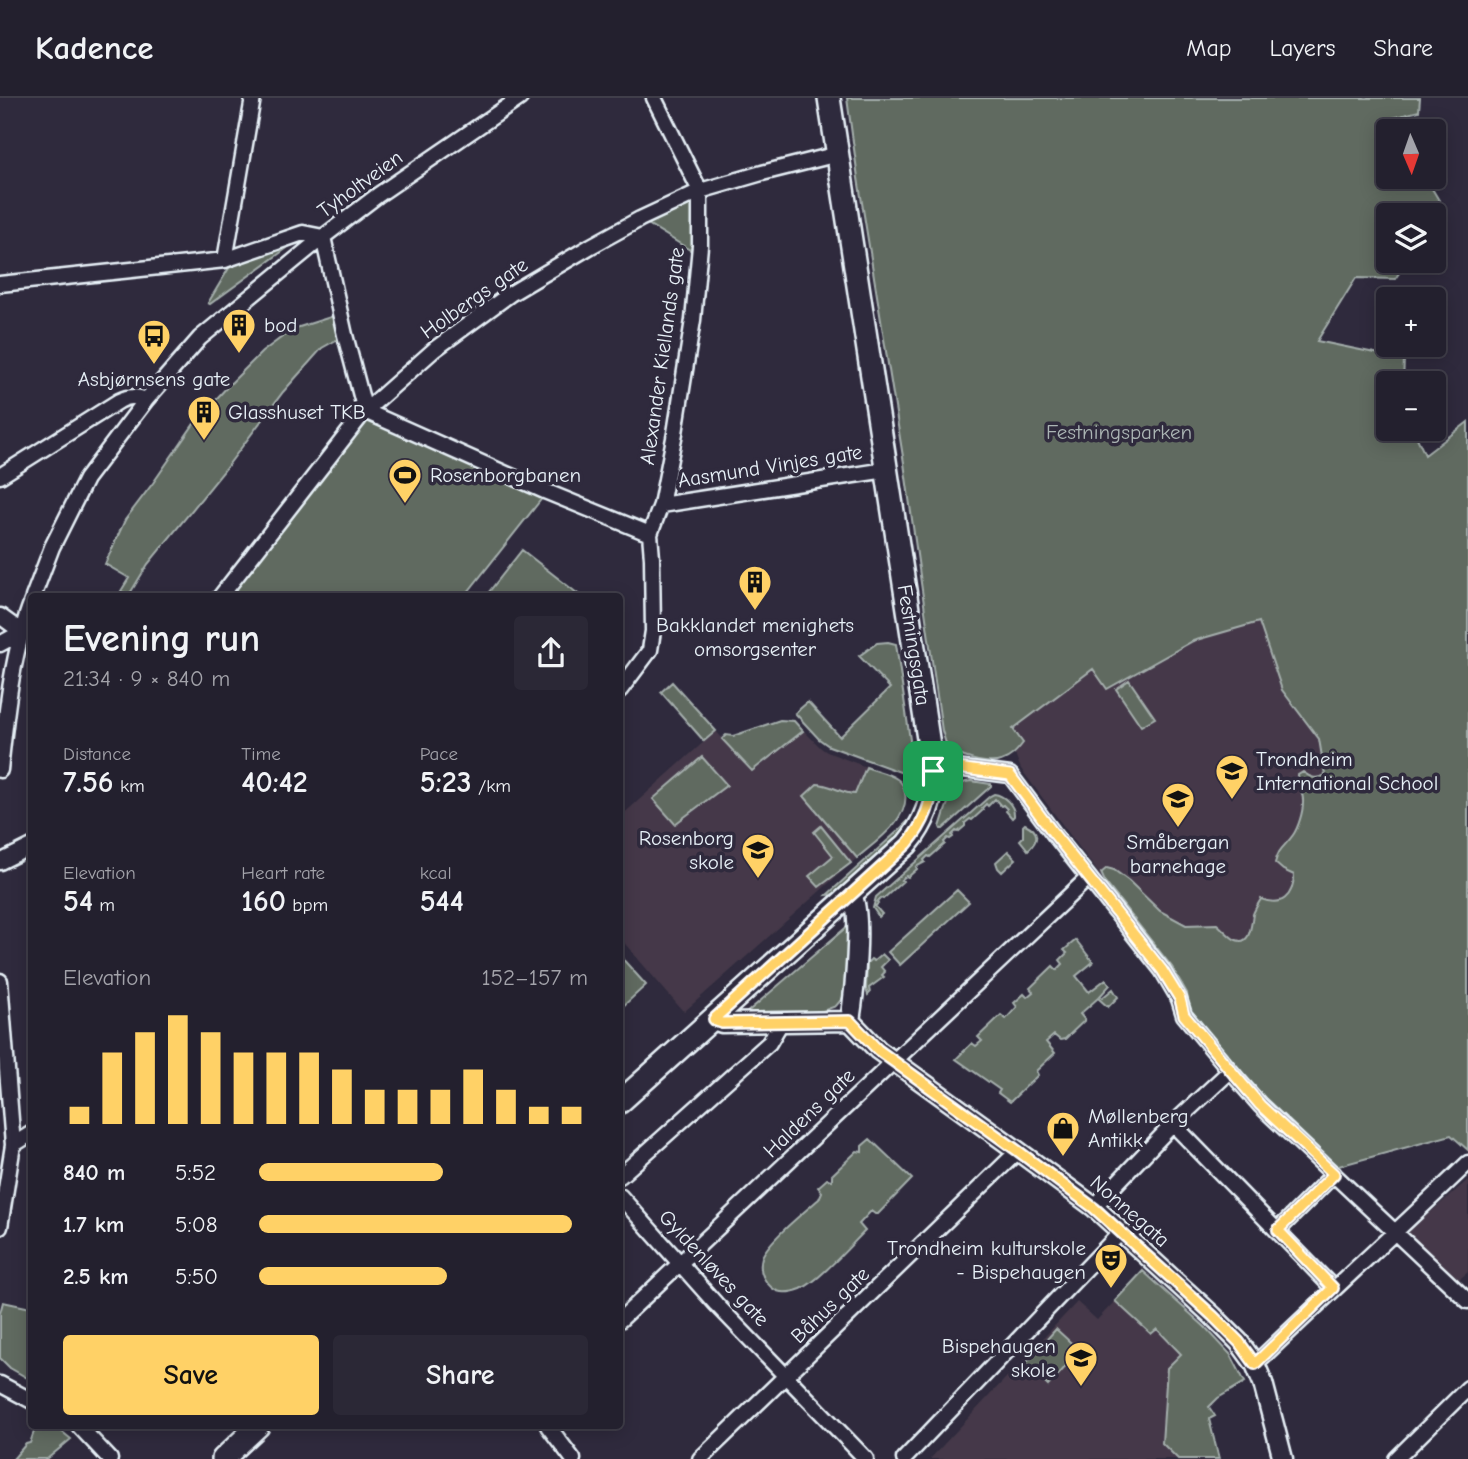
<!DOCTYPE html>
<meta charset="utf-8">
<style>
body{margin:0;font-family:"Comic Neue",sans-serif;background:#2b2836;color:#f1f3f6;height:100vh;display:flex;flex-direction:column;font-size:26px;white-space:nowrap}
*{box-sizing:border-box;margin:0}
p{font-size:23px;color:#a3a3aa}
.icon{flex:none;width:38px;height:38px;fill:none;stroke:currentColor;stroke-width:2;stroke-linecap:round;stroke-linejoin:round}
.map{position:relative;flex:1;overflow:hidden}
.sheet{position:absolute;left:28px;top:495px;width:595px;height:836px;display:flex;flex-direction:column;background:#23202e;border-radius:7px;box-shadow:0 4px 18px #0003,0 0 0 2px #403e4a}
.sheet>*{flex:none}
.needle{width:46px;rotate:178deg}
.controls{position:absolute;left:1376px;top:21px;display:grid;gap:14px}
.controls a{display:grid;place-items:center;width:70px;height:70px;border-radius:7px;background:#23202e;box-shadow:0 4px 18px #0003,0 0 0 2px #403e4a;font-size:35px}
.pin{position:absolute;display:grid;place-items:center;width:60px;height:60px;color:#fff;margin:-30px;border-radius:14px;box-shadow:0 4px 10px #0006}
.round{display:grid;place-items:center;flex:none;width:74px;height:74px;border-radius:7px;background:#2b2836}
.head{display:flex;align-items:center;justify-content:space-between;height:119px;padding:0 35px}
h1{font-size:38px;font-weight:800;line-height:52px}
.stats{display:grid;grid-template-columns:repeat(3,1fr);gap:10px;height:119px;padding:7px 35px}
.stats div{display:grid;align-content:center}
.stats b{font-size:30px;font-weight:800}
.stats small{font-size:19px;font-weight:400}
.stats p{font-size:19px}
.chart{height:196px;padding:14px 35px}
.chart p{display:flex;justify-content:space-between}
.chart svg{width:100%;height:126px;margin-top:7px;stroke:#ffd166;stroke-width:6}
.cta{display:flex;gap:14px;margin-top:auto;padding:14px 35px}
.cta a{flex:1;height:80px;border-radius:7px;background:#ffd166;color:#111;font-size:28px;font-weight:800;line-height:80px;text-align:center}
.cta a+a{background:#2b2836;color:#f1f3f6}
ul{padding:0 35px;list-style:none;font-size:23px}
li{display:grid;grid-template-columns:112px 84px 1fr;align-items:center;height:52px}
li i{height:18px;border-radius:9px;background:#ffd166}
header{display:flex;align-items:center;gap:42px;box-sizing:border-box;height:98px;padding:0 35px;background:#23202e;border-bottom:2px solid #403e4a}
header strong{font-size:33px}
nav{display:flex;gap:38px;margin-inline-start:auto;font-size:24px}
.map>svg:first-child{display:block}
</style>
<header>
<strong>Kadence</strong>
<nav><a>Map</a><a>Layers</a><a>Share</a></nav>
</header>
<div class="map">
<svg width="1468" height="1361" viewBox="0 0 1468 1361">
<rect width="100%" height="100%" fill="#2f2a3d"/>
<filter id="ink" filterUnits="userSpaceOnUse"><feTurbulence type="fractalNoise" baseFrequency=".0143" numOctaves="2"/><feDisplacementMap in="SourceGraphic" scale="14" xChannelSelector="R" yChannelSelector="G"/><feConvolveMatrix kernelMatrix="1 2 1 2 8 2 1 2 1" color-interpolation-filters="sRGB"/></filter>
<g filter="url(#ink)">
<path fill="#443948" d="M 1259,524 L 1282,592 L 1319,641 L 1331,716 L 1277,829 L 1172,869 L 1105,784 L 1021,671 L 1015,656 L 1023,645 L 1013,631 L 1093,571 L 1108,590 L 1193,543 Z
M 780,622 L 794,623 L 821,650 L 827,654 L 895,680 L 901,685 L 905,692 L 906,701 L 904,709 L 892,729 L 685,913 L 682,912 L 620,840 L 620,719 L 716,633 L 722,640 L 726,637 L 733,638 Z
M 1468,1082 L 1468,1174 L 1456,1184 L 1406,1135 Z
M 1115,1203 L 1150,1236 L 1157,1231 L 1181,1256 L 1162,1344 L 1178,1361 L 930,1361 L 1077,1204 L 1097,1222 Z"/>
<path fill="#616b60" stroke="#a4aeac" stroke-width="2" d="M 847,0 L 1420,0 L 1419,13 L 1389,21 L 1396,33 L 1388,33 L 1388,79 L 1425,79 L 1443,109 L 1433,124 L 1433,117 L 1388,117 L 1388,163 L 1407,163 L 1395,181 L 1356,180 L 1317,243 L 1404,261 L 1403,285 L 1388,285 L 1388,331 L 1413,331 L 1425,357 L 1468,324 L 1468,1052 L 1451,1037 L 1328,1071 L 1238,982 L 1189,916 L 1187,895 L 1172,869 L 1105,784 L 1101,775 L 1107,770 L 1114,772 L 1129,783 L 1160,813 L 1186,827 L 1217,826 C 1222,830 1228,837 1234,841 C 1251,850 1251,826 1253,816 C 1255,811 1258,806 1261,801 C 1282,809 1293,799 1294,777 L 1283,772 L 1275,765 C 1279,749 1284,750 1293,737 C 1298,730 1303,714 1303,705 C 1304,696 1298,687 1298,677 L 1303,674 C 1311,680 1317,682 1325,677 L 1319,641 L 1282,592 L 1259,524 L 1193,543 L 1107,591 L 1093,571 L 1013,631 L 1023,645 C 1017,653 1011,660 1001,663 C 988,667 957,660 948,649 C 945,645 944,638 942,633 L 904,365 L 858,80 Z
M 700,93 L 700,148 L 690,152 L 640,121 Z
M 294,145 L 210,206 L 208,205 L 229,170 L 234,166 Z
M 340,216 L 345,237 L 322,250 L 283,294 L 223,374 L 148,466 L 129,497 L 121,493 L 129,480 L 105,466 L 125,422 L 153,385 L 196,323 L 229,287 L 262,254 L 293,231 Z
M 365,313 L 547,394 L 464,499 L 220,499 Z
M 522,452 L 582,499 L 485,499 Z
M 888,544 L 896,546 L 914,669 L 911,676 L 908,677 L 829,648 L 819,641 L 795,615 L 808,604 L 840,639 L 890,590 L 859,558 L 877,545 Z
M 1129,582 L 1155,620 L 1141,628 L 1116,591 Z
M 672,584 L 716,633 L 704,643 L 661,594 Z
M 780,622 L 794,623 L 803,633 L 752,673 L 722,641 L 726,637 L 733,638 Z
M 702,659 L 727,687 L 675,726 L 653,701 Z
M 866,669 C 875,673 889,675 897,681 C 902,684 904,689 905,695 C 910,721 874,745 857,760 L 804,698 L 817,686 C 830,686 842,696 855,696 Z
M 971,683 L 991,686 L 991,688 L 943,731 L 941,731 L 940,729 C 946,713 950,684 971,683 Z
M 994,696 C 1004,697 1015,708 1014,718 L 1012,720 L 1006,713 L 1007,711 L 1003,707 L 1001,708 L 995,701 L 988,708 L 986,706 L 982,710 L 983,712 L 972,722 L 970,721 L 965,725 L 965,728 L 958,734 L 956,733 L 952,737 L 953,739 L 950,741 L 948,740 L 944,744 L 945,746 L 930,759 L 928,758 L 924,762 L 925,764 L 916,769 L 917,771 L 908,779 L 906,778 L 901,782 L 903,783 L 883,801 L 881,800 L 877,804 L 878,806 L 875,808 L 882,816 L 879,819 L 873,810 L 876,799 L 990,698 Z
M 912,719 C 893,750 864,772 837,796 L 827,797 L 898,733 Z
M 1025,726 C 1040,733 1039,742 1028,752 L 1020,742 L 1023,739 L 1023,728 Z
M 821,728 L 851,765 L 819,789 L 809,778 L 833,758 L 814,734 Z
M 1008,753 L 1016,761 L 1002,774 L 998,770 L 996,764 Z
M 957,792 L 969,804 L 900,867 L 888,854 Z
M 850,826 L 846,896 L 836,908 L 820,914 L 749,918 L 745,916 Z
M 1076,842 L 1093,864 L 1076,878 L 1089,894 L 1106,881 L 1110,887 L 1100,898 L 1102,900 L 1113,891 L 1118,899 L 1108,909 L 1098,900 L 1080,916 L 1085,922 L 1065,941 L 1060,942 L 1054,937 L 1046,944 L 1055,955 L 1036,973 L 1038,977 L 1010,1004 L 998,995 L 1000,992 L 956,961 L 972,945 L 976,948 L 982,943 L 978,939 L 1001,917 L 1006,921 L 1017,909 L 1014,905 L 1024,896 L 1027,899 L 1033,894 L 1030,890 L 1053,868 L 1057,872 L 1063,866 L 1060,862 L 1067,855 L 1064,852 Z
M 882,856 L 888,862 L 881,869 L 885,874 L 882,877 L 884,879 L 869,890 L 870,895 L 868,897 L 866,891 L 867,865 L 871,861 L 874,863 Z
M 620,858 L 646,887 L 620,911 Z
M 870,1041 L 912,1081 L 878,1116 L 875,1116 L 871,1113 L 859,1126 L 865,1133 C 850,1148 818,1184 801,1191 C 790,1195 779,1197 771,1189 C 762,1181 759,1170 762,1159 C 769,1142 804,1114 819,1101 L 822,1094 L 818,1089 L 827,1081 L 832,1082 L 832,1077 L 857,1053 L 862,1054 L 862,1048 Z
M 1143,1173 L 1205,1229 L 1231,1257 L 1245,1284 L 1218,1300 L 1209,1309 L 1215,1318 L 1209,1321 L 1219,1361 L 1178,1361 L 1162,1345 L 1167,1270 L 1181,1256 L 1157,1231 L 1151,1236 L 1115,1203 Z
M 3,1204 L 31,1210 L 31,1282 L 10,1270 L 0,1260 L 0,1215 Z
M 1056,1231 L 1080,1253 L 1048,1288 L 1025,1266 Z
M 36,1328 L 55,1328 L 71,1341 L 47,1361 L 13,1361 L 26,1346 L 30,1345 Z"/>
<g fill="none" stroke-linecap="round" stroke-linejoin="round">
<defs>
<path id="minor" d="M 323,139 L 345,237 L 365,313 L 547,394 L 650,436
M 225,162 L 253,0
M 0,186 L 225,162 L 303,135 L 323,139
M 0,378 L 119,303 C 129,298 135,298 146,302
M 661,407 L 886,372
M 33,499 L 52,449 L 86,381 L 146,302 L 200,240 L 323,139 L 378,97 L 520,0
M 220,499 L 365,313 L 435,251 L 510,196 L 591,148 L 640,121 L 700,93 L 762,75 L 838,56
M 0,518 L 22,534
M 0,546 L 22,534 L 27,533
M 620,592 L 650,552 L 653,533 L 652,460 L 650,436 L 661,407 L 675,335 L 693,222 L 700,148 L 700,93 L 654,0
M 0,672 C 6,617 12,554 32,503
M 933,673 L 956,670 L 1010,677 L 1054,736 L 1162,872 L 1179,901 L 1184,917 L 1238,982 L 1260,1007 L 1468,1203
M 0,764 L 32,748
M 0,883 L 13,1047 L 0,1129
M 1173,1026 L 1333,1190
M 13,1047 L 32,1035
M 620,1078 L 769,945 L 782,923
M 620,1098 L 716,1206 L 866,1361
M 1094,1109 L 1173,1026 L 1230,973
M 1278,1132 L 1334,1076
M 620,1222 L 1088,780
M 1255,1266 C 1325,1199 1397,1133 1468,1065
M 0,1286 L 32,1303
M 79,1328 L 110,1361
M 548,1328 L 573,1361
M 700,1361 L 1018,1053
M 904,1361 L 1120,1135
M 1396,1361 L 1468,1290"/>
<path id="tertiary" d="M 714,921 L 716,923 L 722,925 L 850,923 L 878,952 L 1018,1053 L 1094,1109 L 1213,1218 L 1239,1244 L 1255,1266 L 1263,1285 L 1283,1361
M 850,923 C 854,898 863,816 852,797"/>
<path id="secondary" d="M 620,1004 L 907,746 C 924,726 934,700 933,673 L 829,0
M 223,1361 L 258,1328"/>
</defs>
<use href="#minor" stroke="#e8f1f8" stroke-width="19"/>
<use href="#tertiary" stroke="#e8f1f8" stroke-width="23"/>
<use href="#secondary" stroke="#e8f1f8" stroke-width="26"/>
<use href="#minor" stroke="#2f2a3d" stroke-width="14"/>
<use href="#tertiary" stroke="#2f2a3d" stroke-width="18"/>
<use href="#secondary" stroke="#2f2a3d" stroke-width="21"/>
</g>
</g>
<g fill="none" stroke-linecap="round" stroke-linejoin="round" filter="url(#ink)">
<defs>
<path id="route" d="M 957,670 L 1010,677 L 1054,736 L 1162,872 L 1180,901 L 1184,917 L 1260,1007 L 1334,1076 L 1278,1132 L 1333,1190 L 1255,1266 L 1239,1244 L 1213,1218 L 1094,1110 L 1018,1053 L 878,952 L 850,923 L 722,925 L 716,923 L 714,921 L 907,746 C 925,725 934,700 933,673 Z"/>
</defs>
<use href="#route" stroke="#fff" stroke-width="14"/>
<use href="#route" stroke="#ffd166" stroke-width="9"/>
</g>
<defs>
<symbol id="building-pin" viewBox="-11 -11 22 30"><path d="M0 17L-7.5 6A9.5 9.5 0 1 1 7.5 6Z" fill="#ffd166" stroke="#2f2a3d"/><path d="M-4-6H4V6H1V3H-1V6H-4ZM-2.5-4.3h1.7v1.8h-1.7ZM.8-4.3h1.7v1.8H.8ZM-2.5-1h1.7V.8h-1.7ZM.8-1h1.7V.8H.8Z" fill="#111"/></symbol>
<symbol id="bus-pin" viewBox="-11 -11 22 30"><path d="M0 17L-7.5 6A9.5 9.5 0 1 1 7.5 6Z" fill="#ffd166" stroke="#2f2a3d"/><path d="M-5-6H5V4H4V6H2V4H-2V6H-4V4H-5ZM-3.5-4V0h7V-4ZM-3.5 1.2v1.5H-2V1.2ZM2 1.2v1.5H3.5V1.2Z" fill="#111"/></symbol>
<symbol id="stadium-pin" viewBox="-11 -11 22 30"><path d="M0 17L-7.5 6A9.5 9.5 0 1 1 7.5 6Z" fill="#ffd166" stroke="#2f2a3d"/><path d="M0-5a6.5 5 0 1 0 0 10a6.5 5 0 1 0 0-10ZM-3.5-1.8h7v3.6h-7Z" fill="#111"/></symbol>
<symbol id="school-pin" viewBox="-11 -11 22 30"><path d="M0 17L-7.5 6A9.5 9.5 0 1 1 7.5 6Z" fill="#ffd166" stroke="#2f2a3d"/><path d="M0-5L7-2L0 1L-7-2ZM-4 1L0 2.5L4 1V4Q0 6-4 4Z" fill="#111"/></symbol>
<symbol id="shop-pin" viewBox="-11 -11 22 30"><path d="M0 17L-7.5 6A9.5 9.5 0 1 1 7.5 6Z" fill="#ffd166" stroke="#2f2a3d"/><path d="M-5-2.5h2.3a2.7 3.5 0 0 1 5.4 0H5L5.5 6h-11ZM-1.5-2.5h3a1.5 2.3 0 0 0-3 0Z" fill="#111"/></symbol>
<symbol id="theatre-pin" viewBox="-11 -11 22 30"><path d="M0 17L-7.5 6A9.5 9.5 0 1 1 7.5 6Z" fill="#ffd166" stroke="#2f2a3d"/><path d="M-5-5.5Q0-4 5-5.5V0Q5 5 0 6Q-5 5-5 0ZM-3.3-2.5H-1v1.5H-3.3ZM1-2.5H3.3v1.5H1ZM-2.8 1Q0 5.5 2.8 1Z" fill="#111"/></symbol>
</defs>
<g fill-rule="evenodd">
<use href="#building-pin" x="220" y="208" width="38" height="52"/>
<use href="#bus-pin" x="135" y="219" width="38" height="52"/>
<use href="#building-pin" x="185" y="295" width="38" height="52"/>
<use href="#stadium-pin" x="386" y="358" width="38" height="52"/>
<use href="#building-pin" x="736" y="465" width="38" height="52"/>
<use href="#school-pin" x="1213" y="654" width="38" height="52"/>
<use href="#school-pin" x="1159" y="682" width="38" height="52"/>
<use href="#school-pin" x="739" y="733" width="38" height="52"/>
<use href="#shop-pin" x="1044" y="1011" width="38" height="52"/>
<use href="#theatre-pin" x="1092" y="1143" width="38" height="52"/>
<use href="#school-pin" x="1062" y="1241" width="38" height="52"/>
</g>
<g text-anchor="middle" stroke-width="7" stroke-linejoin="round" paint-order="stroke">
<g font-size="21" fill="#e8f1f8" stroke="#2f2a3d">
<text transform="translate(360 86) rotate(-36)" y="7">Tyholtveien</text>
<text transform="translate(474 200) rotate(-35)" y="7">Holbergs gate</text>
<text transform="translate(662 258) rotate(-82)" y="7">Alexander Kiellands gate</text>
<text transform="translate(770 368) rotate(-9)" y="7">Aasmund Vinjes gate</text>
<text transform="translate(914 547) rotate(81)" y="7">Festningsgata</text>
<text transform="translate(809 1015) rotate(-44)" y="7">Haldens gate</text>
<text transform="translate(1130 1113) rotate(41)" y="7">Nonnegata</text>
<text transform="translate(714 1170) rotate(47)" y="7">Gyldenløves gate</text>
<text transform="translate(830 1207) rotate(-44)" y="7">Båhus gate</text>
</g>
<g font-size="21" fill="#e8f1f8" stroke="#2f2a3d" text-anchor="start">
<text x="264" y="234">bod</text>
<text x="154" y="288" text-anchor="middle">Asbjørnsens gate</text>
<text x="228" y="321">Glasshuset TKB</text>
<text x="430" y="384">Rosenborgbanen</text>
<text x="755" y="534" text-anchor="middle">Bakklandet menighets<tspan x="755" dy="24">omsorgsenter</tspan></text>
<text x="1256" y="668">Trondheim<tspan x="1256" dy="24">International School</tspan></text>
<text x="734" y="747" text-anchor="end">Rosenborg<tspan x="734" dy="24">skole</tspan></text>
<text x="1178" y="751" text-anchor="middle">Småbergan<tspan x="1178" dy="24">barnehage</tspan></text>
<text x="1088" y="1025">Møllenberg<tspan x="1088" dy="24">Antikk</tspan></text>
<text x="1086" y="1157" text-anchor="end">Trondheim kulturskole<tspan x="1086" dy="24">- Bispehaugen</tspan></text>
<text x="1056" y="1255" text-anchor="end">Bispehaugen<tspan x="1056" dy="24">skole</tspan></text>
</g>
<g font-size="21" fill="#abb5b4" stroke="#2f2a3d">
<text x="1119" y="341">Festningsparken</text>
</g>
</g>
</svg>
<div class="controls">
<a><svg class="needle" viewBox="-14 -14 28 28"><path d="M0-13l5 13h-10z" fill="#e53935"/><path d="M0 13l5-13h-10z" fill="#a3a3aa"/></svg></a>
<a><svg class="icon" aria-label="layers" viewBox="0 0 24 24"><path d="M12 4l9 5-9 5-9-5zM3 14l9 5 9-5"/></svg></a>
<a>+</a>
<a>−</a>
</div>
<div class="pin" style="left:933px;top:673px;background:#1e9e55"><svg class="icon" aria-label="arrive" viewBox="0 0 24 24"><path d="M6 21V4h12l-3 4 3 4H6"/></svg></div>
<section class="sheet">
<div class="head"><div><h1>Evening run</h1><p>21:34 · 9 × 840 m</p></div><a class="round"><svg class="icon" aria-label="share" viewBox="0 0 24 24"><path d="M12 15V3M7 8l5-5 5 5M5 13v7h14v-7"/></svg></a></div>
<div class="stats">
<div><p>Distance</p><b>7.56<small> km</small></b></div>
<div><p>Time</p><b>40:42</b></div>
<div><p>Pace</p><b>5:23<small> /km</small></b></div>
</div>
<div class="stats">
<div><p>Elevation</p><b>54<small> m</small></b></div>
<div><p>Heart rate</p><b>160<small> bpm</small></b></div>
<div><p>kcal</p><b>544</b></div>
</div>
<div class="chart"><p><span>Elevation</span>152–157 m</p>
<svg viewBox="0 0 160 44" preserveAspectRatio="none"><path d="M5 44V38M15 44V19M25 44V12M35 44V6M45 44V12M55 44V19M65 44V19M75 44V19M85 44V25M95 44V32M105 44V32M115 44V32M125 44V25M135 44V32M145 44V38M155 44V38"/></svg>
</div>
<ul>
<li><b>840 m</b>5:52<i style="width:56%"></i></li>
<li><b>1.7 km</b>5:08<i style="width:95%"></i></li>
<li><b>2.5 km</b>5:50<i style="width:57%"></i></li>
</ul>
<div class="cta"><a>Save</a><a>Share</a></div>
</section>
</div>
